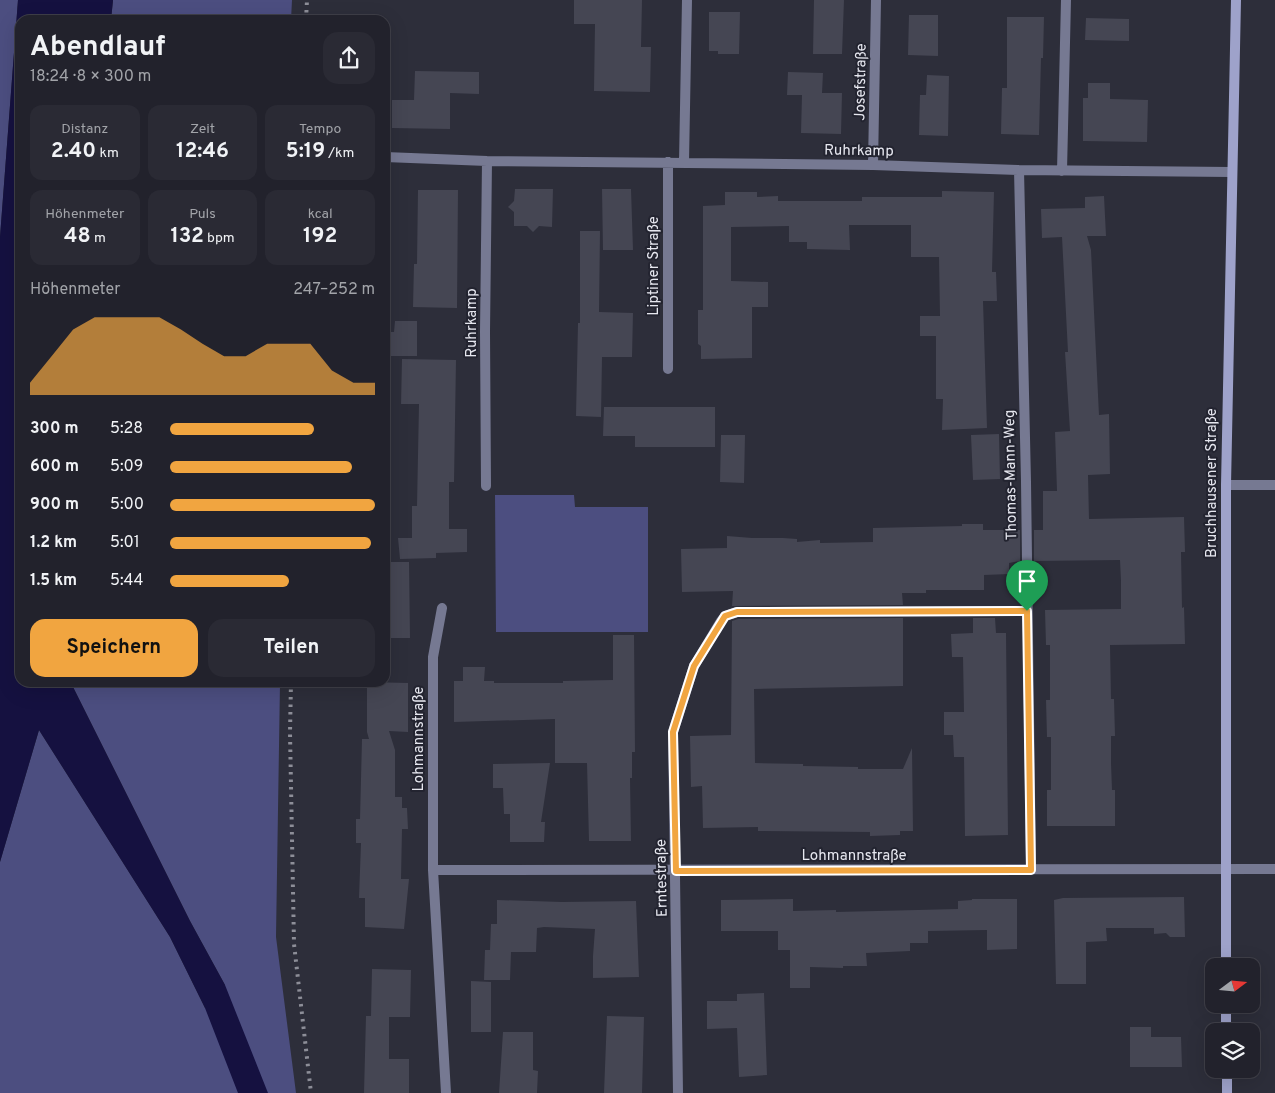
<!DOCTYPE html>
<html lang="de">
<meta charset="utf-8">
<style>
body{margin:0;font-family:Overpass,sans-serif;background:#2a2a34;color:#f1f3f6;height:100vh;display:flex;flex-direction:column;font-size:19px;white-space:nowrap}
*{box-sizing:border-box;margin:0}
p{font-size:16px;color:#a2a4a9}
.icon{flex:none;width:28px;height:28px;fill:none;stroke:currentColor;stroke-width:2;stroke-linecap:round;stroke-linejoin:round}
.map{position:relative;flex:1;overflow:hidden}
.details{position:absolute;left:15px;top:15px;width:375px;height:672px;display:flex;flex-direction:column;background:#22222c;border-radius:15px;box-shadow:0 5px 20px #0002,0 0 0 1px #3f3f48}
.details>*{flex:none}
.needle{width:32px;rotate:74deg}
.buttons{position:absolute;left:1205px;top:958px;display:grid;gap:10px}
.buttons a{display:grid;place-items:center;width:55px;height:55px;border-radius:10px;background:#22222c;box-shadow:0 5px 20px #0002,0 0 0 1px #3f3f48;font-size:25px}
.pin{position:absolute;display:grid;place-items:center;width:42px;height:42px;color:#fff;margin:-51px -21px;border-radius:50% 50% 50% 0;rotate:-45deg;box-shadow:0 0 5px #0007}
.pin .icon{rotate:45deg}
.round{display:grid;place-items:center;flex:none;width:52px;height:52px;border-radius:15px;background:#2a2a34}
.overview{display:flex;align-items:center;justify-content:space-between;height:85px;padding:0 15px}
h1{font-size:28px;font-weight:700;line-height:38px}
.figures{display:grid;grid-template-columns:repeat(3,1fr);gap:8px;height:85px;padding:5px 15px}
.figures div{display:grid;align-content:center;border-radius:12px;background:#2a2a34;text-align:center}
.figures b{font-size:21px;font-weight:700}
.figures small{font-size:14px;font-weight:400}
.figures p{font-size:14px}
.chart{height:140px;padding:10px 15px}
.chart p{display:flex;justify-content:space-between}
.chart svg{width:100%;height:90px;margin-top:5px;fill:#f1a540;opacity:.7}
.action{display:flex;gap:10px;margin-top:auto;padding:10px 15px}
.action a{flex:1;height:58px;border-radius:15px;background:#f1a540;color:#111;font-size:20px;font-weight:700;line-height:58px;text-align:center}
.action a+a{background:#2a2a34;color:#f1f3f6}
ul{padding:0 15px;list-style:none;font-size:16px}
li{display:grid;grid-template-columns:80px 60px 1fr;align-items:center;height:38px}
li i{height:12px;border-radius:6px;background:#f1a540}
.map>svg:first-child{display:block}
</style>
<div class="map">
<svg width="1275" height="1093" viewBox="0 0 1275 1093">
<rect width="100%" height="100%" fill="#2d2e3a"/>
<path fill="#4c4e80" d="M 0,0 L 18,0 L 0,237 Z
M 113,0 L 292,0 L 291,20 L 111,20 Z
M 495,495 L 574,495 L 575,507 L 648,507 L 648,632 L 496,632 Z
M 71,683 L 280,683 L 276,937 L 296,1093 L 0,1093 L 0,862 L 39,730 L 170,937 L 205,1008 L 225,985 L 190,921 Z"/>
<path fill="#151140" d="M 18,0 L 113,0 L 111,20 L 20,20 L 20,682 L 71,683 L 190,921 L 225,985 L 268,1093 L 238,1093 L 205,1008 L 170,937 L 39,730 L 0,862 L 0,237 Z"/>
<path fill="#454653" d="M 574,0 L 642,0 L 641,47 L 651,47 L 650,92 L 594,91 L 595,24 L 574,24 Z
M 814,0 L 844,0 L 842,54 L 813,54 Z
M 709,12 L 740,12 L 739,54 L 718,54 L 718,51 L 709,51 Z
M 909,15 L 938,15 L 938,56 L 908,55 Z
M 1007,17 L 1044,17 L 1043,58 L 1041,58 L 1039,135 L 1001,134 L 1002,88 L 1007,88 Z
M 1086,18 L 1129,19 L 1129,41 L 1085,40 Z
M 415,71 L 479,72 L 479,94 L 450,93 L 450,129 L 392,128 L 392,100 L 414,100 Z
M 788,72 L 823,73 L 822,93 L 842,93 L 841,134 L 801,133 L 802,95 L 787,95 Z
M 927,75 L 949,76 L 948,136 L 919,135 L 920,95 L 926,95 Z
M 1088,83 L 1110,83 L 1110,99 L 1148,100 L 1147,142 L 1083,141 L 1083,98 L 1088,98 Z
M 515,189 L 553,189 L 552,227 L 539,226 L 533,232 L 527,226 L 514,226 L 514,212 L 508,207 L 514,201 Z
M 602,189 L 631,189 L 633,250 L 603,250 Z
M 418,190 L 458,190 L 457,308 L 413,307 L 414,264 L 417,264 Z
M 942,191 L 994,192 L 992,272 L 996,272 L 997,301 L 983,301 L 987,428 L 942,430 L 943,399 L 936,399 L 936,336 L 920,336 L 920,316 L 940,316 L 939,257 L 911,257 L 911,225 L 849,225 L 850,250 L 807,249 L 807,242 L 789,242 L 789,226 L 731,227 L 731,281 L 768,282 L 768,307 L 752,307 L 752,358 L 701,359 L 701,346 L 698,344 L 698,310 L 703,310 L 703,206 L 725,205 L 725,192 L 757,192 L 757,197 L 778,196 L 778,201 L 862,201 L 862,197 L 942,197 Z
M 1104,196 L 1106,236 L 1087,236 L 1091,250 L 1099,415 L 1109,414 L 1110,474 L 1088,475 L 1089,519 L 1184,517 L 1185,552 L 1181,552 L 1182,608 L 1184,607 L 1185,644 L 1110,645 L 1111,699 L 1114,699 L 1115,736 L 1111,736 L 1111,763 L 1112,790 L 1115,790 L 1115,826 L 1047,826 L 1047,790 L 1051,790 L 1051,737 L 1047,737 L 1046,700 L 1050,700 L 1050,645 L 1046,645 L 1045,610 L 1121,609 L 1121,581 L 1120,560 L 1034,561 L 1034,530 L 1043,530 L 1043,491 L 1057,491 L 1055,432 L 1070,431 L 1065,352 L 1068,352 L 1062,237 L 1042,238 L 1041,209 L 1085,208 L 1085,197 Z
M 580,231 L 600,231 L 599,312 L 633,313 L 632,357 L 602,357 L 601,417 L 576,416 L 578,323 L 580,323 Z
M 395,321 L 417,321 L 417,356 L 385,356 L 385,332 L 394,332 Z
M 402,359 L 456,360 L 454,482 L 449,482 L 449,529 L 467,529 L 467,552 L 436,553 L 436,558 L 400,559 L 398,538 L 412,538 L 412,506 L 417,506 L 419,404 L 401,404 Z
M 604,407 L 715,407 L 715,447 L 635,447 L 635,436 L 603,436 Z
M 999,434 L 1000,479 L 973,480 L 971,435 Z
M 721,435 L 745,435 L 744,483 L 720,482 Z
M 962,524 L 983,524 L 983,530 L 1020,530 L 1020,561 L 1009,563 L 1009,574 L 984,575 L 984,590 L 926,590 L 926,593 L 902,593 L 903,605 L 732,606 L 733,591 L 682,592 L 681,549 L 727,548 L 727,536 L 752,538 L 783,538 L 797,539 L 797,542 L 820,540 L 820,543 L 873,542 L 873,528 L 962,526 Z
M 385,562 L 409,562 L 410,638 L 385,638 Z
M 903,618 L 903,686 L 754,689 L 755,763 L 803,764 L 803,766 L 858,767 L 858,769 L 903,769 L 912,748 L 913,831 L 900,831 L 900,835 L 870,836 L 870,832 L 758,831 L 758,827 L 703,828 L 702,786 L 691,787 L 690,736 L 731,735 L 732,621 L 738,619 Z
M 973,618 L 995,618 L 996,633 L 1006,633 L 1008,835 L 965,836 L 964,757 L 954,757 L 953,735 L 944,735 L 944,712 L 964,712 L 963,657 L 952,657 L 951,634 L 973,633 Z
M 613,635 L 634,635 L 635,752 L 632,752 L 632,778 L 630,778 L 631,841 L 589,841 L 587,763 L 555,763 L 555,719 L 454,722 L 454,681 L 463,681 L 463,667 L 485,667 L 484,681 L 494,681 L 494,683 L 563,683 L 563,681 L 613,680 Z
M 367,682 L 408,683 L 408,732 L 389,731 L 395,750 L 395,797 L 402,797 L 402,808 L 407,808 L 408,829 L 402,829 L 401,879 L 409,879 L 404,929 L 365,927 L 365,898 L 359,898 L 361,843 L 356,843 L 356,819 L 360,819 L 362,739 L 369,739 L 367,732 Z
M 550,763 L 541,822 L 545,822 L 544,842 L 510,842 L 510,814 L 504,814 L 503,788 L 493,788 L 493,764 Z
M 1184,897 L 1185,937 L 1170,937 L 1166,933 L 1154,934 L 1154,928 L 1106,928 L 1107,941 L 1086,942 L 1086,984 L 1056,984 L 1054,900 L 1063,898 Z
M 793,899 L 793,911 L 836,910 L 836,912 L 958,909 L 958,901 L 972,900 L 972,899 L 1017,899 L 1017,949 L 987,950 L 987,930 L 928,931 L 928,943 L 910,943 L 910,951 L 866,953 L 867,966 L 843,966 L 843,968 L 810,967 L 810,988 L 790,988 L 790,950 L 778,950 L 778,931 L 721,931 L 721,900 Z
M 497,900 L 562,902 L 636,901 L 639,977 L 593,978 L 593,956 L 595,929 L 544,927 L 537,928 L 536,952 L 511,952 L 510,980 L 484,980 L 485,950 L 490,950 L 491,924 L 497,924 Z
M 372,969 L 411,970 L 410,1017 L 389,1017 L 389,1059 L 409,1059 L 409,1093 L 364,1093 L 366,1016 L 371,1016 Z
M 471,981 L 491,982 L 491,1032 L 471,1032 Z
M 764,993 L 767,1075 L 739,1077 L 737,1028 L 707,1029 L 707,1001 L 737,1001 L 737,994 Z
M 607,1016 L 644,1017 L 642,1093 L 604,1093 Z
M 1130,1027 L 1151,1027 L 1151,1037 L 1181,1037 L 1182,1067 L 1130,1067 Z
M 503,1032 L 533,1032 L 533,1070 L 538,1071 L 537,1093 L 499,1093 Z"/>
<g fill="none" stroke-linecap="round" stroke-linejoin="round">
<path stroke="#767992" stroke-width="10" d="M 694,666 L 721,621 L 725,616 L 737,612 L 1027,611"/>
<path stroke="#767992" stroke-width="10" d="M 385,157 L 487,161 L 873,165 L 1019,170 L 1231,172
M 668,162 L 668,369
M 684,162 L 687,0
M 873,165 L 876,0
M 1019,170 L 1026,482 L 1031,869
M 1062,171 L 1066,0
M 1226,485 L 1275,485
M 486,486 L 485,332 L 487,161
M 442,608 L 433,657 L 433,870 L 446,1093
M 433,870 L 1275,869
M 678,1093 L 673,732 L 694,666"/>
<path stroke="#9ea2ca" stroke-width="10" d="M 1226,966 L 1226,485 L 1236,0
M 1226,1004 L 1226,1031
M 1227,1069 L 1227,1093"/>
<path stroke="#8d8e98" stroke-width="4" stroke-dasharray="2.5 5" stroke-linecap="butt" d="M 306,20 L 307,0
M 291,682 L 290,733 L 294,944 L 311,1093"/>
</g>
<g fill="none" stroke-linecap="round" stroke-linejoin="round">
<defs>
<path id="route" d="M 1027,611 L 1031,870 L 676,871 L 673,732 L 694,666 L 725,616 L 737,612 Z"/>
</defs>
<use href="#route" stroke="#fff" stroke-width="10"/>
<use href="#route" stroke="#f1a540" stroke-width="6"/>
</g>
<g text-anchor="middle" stroke-width="4" stroke-linejoin="round" paint-order="stroke">
<g font-size="15" fill="#e6e7ef" stroke="#232430">
<text transform="translate(860 82) rotate(-89)" y="5">Josefstraße</text>
<text transform="translate(859 150) rotate(1)" y="5">Ruhrkamp</text>
<text transform="translate(653 266) rotate(-90)" y="5">Liptiner Straße</text>
<text transform="translate(471 323) rotate(-90)" y="5">Ruhrkamp</text>
<text transform="translate(1010 475) rotate(-91)" y="5">Thomas-Mann-Weg</text>
<text transform="translate(1211 483) rotate(-90)" y="5">Bruchhausener Straße</text>
<text transform="translate(418 739) rotate(-90)" y="5">Lohmannstraße</text>
<text x="854" y="860">Lohmannstraße</text>
<text transform="translate(661 878) rotate(-91)" y="5">Erntestraße</text>
</g>
</g>
</svg>
<div class="buttons">
<a><svg class="needle" viewBox="-14 -14 28 28"><path d="M0-13l5 13h-10z" fill="#e53935"/><path d="M0 13l5-13h-10z" fill="#a2a4a9"/></svg></a>
<a><svg class="icon" aria-label="layers" viewBox="0 0 24 24"><path d="M12 4l9 5-9 5-9-5zM3 14l9 5 9-5"/></svg></a>
</div>
<div class="pin" style="left:1027px;top:611px;background:#1e9e55"><svg class="icon" aria-label="arrive" viewBox="0 0 24 24"><path d="M6 21V4h12l-3 4 3 4H6"/></svg></div>
<section class="details">
<div class="overview"><div><h1>Abendlauf</h1><p>18:24 · 8 × 300 m</p></div><a class="round"><svg class="icon" aria-label="share" viewBox="0 0 24 24"><path d="M12 15V3M7 8l5-5 5 5M5 13v7h14v-7"/></svg></a></div>
<div class="figures">
<div><p>Distanz</p><b>2.40<small> km</small></b></div>
<div><p>Zeit</p><b>12:46</b></div>
<div><p>Tempo</p><b>5:19<small> /km</small></b></div>
</div>
<div class="figures">
<div><p>Höhenmeter</p><b>48<small> m</small></b></div>
<div><p>Puls</p><b>132<small> bpm</small></b></div>
<div><p>kcal</p><b>192</b></div>
</div>
<div class="chart"><p><span>Höhenmeter</span>247–252 m</p>
<svg viewBox="0 0 160 44" preserveAspectRatio="none"><path d="M0 44V38L10 25L20 12L30 6L40 6L50 6L60 6L70 12L80 19L90 25L100 25L110 19L120 19L130 19L140 32L150 38L160 38V44z"/></svg>
</div>
<ul>
<li><b>300 m</b>5:28<i style="width:70%"></i></li>
<li><b>600 m</b>5:09<i style="width:89%"></i></li>
<li><b>900 m</b>5:00<i style="width:100%"></i></li>
<li><b>1.2 km</b>5:01<i style="width:98%"></i></li>
<li><b>1.5 km</b>5:44<i style="width:58%"></i></li>
</ul>
<div class="action"><a>Speichern</a><a>Teilen</a></div>
</section>
</div>
